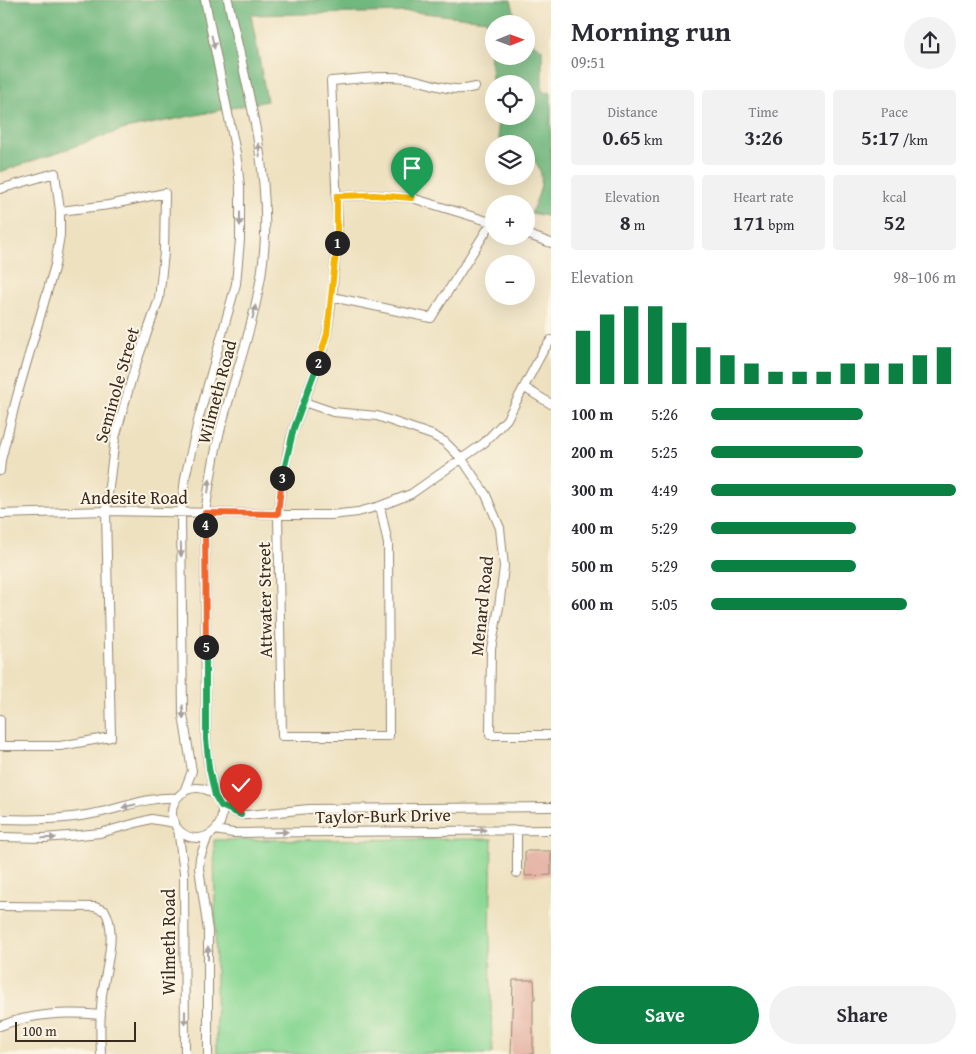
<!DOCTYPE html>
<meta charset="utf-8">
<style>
body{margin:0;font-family:"Gentium Book Plus",serif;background:#f2f2f3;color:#2b2b33;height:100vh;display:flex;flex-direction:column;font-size:19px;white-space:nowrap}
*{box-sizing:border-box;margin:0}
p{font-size:16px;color:#7c7c81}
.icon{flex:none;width:28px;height:28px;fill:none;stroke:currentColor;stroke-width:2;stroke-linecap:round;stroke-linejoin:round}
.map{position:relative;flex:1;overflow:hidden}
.drawer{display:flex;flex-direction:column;background:#fff;width:425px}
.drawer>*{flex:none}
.needle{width:32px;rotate:89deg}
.fabs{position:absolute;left:485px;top:15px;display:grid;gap:10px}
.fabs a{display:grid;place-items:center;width:50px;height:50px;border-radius:50%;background:#fff;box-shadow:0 5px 20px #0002;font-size:25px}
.scale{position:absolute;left:15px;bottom:12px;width:121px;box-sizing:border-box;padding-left:5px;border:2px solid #3b2a1e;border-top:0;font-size:14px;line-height:18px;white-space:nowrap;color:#3b2a1e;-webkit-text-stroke:4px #fcf5e5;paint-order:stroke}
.pin{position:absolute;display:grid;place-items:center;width:42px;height:42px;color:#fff;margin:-51px -21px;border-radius:50% 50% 50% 0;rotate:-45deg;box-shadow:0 0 5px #0007}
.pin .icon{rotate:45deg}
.km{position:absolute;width:25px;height:25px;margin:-12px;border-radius:50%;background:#222;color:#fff;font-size:14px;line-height:25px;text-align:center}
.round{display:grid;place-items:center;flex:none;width:52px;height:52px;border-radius:26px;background:#f2f2f3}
.overview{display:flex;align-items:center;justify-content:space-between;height:85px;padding:0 20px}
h1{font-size:28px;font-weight:600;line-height:38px}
.stats{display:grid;grid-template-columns:repeat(3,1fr);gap:8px;height:85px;padding:5px 20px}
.stats div{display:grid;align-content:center;border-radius:5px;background:#f2f2f3;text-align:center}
.stats b{font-size:21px;font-weight:600}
.stats small{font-size:14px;font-weight:400}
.stats p{font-size:14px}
.chart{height:140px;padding:10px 20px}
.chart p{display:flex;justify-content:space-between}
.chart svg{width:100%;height:90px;margin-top:5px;stroke:#0b8043;stroke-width:6}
.cta{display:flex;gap:10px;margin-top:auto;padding:10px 20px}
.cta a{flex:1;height:58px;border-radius:30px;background:#0b8043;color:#fff;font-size:20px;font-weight:600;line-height:58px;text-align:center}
.cta a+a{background:#f2f2f3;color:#2b2b33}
ul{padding:0 20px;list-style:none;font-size:16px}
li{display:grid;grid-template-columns:80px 60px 1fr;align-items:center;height:38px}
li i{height:12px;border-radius:6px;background:#0b8043}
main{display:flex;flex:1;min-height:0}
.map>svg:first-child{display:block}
</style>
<main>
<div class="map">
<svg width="551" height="1054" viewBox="0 0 551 1054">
<rect width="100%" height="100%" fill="#fcf5e5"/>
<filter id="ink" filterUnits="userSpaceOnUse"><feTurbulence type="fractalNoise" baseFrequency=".02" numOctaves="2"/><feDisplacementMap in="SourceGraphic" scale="10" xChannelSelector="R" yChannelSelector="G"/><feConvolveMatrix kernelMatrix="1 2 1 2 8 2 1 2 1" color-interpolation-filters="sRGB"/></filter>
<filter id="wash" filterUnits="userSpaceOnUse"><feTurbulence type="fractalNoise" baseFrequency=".0096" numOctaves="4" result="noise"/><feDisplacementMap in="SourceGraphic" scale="20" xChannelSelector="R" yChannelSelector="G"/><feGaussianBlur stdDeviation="1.12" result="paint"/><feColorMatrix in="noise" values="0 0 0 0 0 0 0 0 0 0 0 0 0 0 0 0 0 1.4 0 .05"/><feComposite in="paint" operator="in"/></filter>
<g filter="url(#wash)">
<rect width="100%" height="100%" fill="#eee1c0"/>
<path fill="#8cd895" stroke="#64815a" d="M 492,839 L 490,935 L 492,1054 L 217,1054 L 214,840 Z"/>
<path fill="#71b87e" stroke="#56714e" d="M 0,0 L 511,0 L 517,24 L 494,24 L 494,56 L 526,56 L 526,39 L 542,49 L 542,92 L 551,93 L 551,217 L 531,213 C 541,189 550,172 526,152 L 526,144 L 500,144 L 496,116 L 526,116 L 526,84 L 494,84 L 494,102 L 487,20 L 414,12 L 251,15 L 267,101 L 125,129 L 0,172 Z"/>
<g id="blocks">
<path fill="#e5b4a5" d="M 525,851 L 551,851 L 551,875 L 525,876 Z
M 513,980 L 534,980 L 535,999 L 533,999 L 533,1054 L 511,1054 Z"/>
</g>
</g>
<g filter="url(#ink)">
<use href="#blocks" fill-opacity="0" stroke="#94866f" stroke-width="1"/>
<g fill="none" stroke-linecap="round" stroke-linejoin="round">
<defs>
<path id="minor" d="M 0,189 L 55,173 L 60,211 L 60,235 L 55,265 L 17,396 L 1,460 L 0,471
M 337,196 L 375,195 L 412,198 L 494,223
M 526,234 L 551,243
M 332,297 L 431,318 L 492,222
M 525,388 L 551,404
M 304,402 L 333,412 L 377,416 L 432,435 L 445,442 L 462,459 L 486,495 L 500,528 L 504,567 L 499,607 L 491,649 L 490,735 L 551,735
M 380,506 L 388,544 L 389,736 L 282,736 L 278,514 L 280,496 L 288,450 L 294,428 L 320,359 L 327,334 L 332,297 L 338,226 L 331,81 C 356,79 381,75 406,78 C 431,82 450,94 475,87
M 0,514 L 106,511 L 331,515 L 358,512 L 380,506 L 411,494 L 484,443 L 507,419 L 543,351 L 551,340
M 0,719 L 0,746
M 0,746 L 60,746 L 111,737 L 106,511 L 115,438 L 134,370 L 159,299 L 164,253 L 165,193 L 109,205 L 60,211
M172 813a25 25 0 1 1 50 0a25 25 0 1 1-50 0Z
M 184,792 L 192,771 L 183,715 L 181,513 L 185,478 L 199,417 L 236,284 L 240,240 L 240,186 L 236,153 L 205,0
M 215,796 L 208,762 L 206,739 L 205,513 C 209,487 213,460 219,435 C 236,369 263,304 265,235 C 268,156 244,77 228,0
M 221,806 L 241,815 L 248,815 L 309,809 L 551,807
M 0,819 C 33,820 65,820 97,813 C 123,808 150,796 177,798
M 178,829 L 184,873 L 185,1054
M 215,830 L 233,833 L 551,830
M 208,835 L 200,858 L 199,868 L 208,931 L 208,1054
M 0,837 L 44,838 L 80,835 L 100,833 L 151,819 L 175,823
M 517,873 L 517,830
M 0,906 L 95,907 L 105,911 C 118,933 105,971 102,995 C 100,1015 100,1034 101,1054
M 0,1026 C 33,1013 66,1012 101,1015"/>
</defs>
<use href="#minor" stroke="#94866f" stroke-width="10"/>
<use href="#minor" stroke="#fff" stroke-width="8"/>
</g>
<defs><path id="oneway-solid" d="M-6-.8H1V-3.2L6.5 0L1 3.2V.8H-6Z" transform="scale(1.25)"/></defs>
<g fill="#a79f9a">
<use href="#oneway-solid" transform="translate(213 42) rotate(78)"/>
<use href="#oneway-solid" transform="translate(259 150) rotate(-97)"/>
<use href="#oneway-solid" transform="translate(240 219) rotate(90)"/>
<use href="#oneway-solid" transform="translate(254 312) rotate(-77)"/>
<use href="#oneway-solid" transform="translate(209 486) rotate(-82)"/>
<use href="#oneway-solid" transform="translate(181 550) rotate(89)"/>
<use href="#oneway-solid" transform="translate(183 712) rotate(87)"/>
<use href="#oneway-solid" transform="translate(129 806) rotate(167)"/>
<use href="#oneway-solid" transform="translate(479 830)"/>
<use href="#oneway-solid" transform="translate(281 832) rotate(-1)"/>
<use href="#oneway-solid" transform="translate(49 838) rotate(-2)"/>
<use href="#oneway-solid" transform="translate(208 953) rotate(-90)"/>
<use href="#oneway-solid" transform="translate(185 1018) rotate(90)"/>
</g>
</g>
<g fill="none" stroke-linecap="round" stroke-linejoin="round" filter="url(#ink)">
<defs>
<path id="split-1" d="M 337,243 L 337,196 L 375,195 L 412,198"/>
<path id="split-2" d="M 318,363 L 327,334 L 337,243"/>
<path id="split-3" d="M 282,478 L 294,428 L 318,363"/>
<path id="split-4" d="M 205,525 L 205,513 L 278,514 L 282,478"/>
<path id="split-5" d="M 205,525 L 206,647"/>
<path id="split-6" d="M 206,647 L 206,739 L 209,768"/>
<path id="split-7" d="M 209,768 L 215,796 L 221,806 L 241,815"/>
</defs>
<use href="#split-1" stroke="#fff" stroke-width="10"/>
<use href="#split-2" stroke="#fff" stroke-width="10"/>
<use href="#split-3" stroke="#fff" stroke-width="10"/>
<use href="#split-4" stroke="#fff" stroke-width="10"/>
<use href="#split-5" stroke="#fff" stroke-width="10"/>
<use href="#split-6" stroke="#fff" stroke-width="10"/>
<use href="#split-7" stroke="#fff" stroke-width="10"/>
<use href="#split-1" stroke="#f5b400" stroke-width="6"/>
<use href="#split-2" stroke="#f5b400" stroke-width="6"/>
<use href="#split-3" stroke="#22a559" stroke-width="6"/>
<use href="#split-4" stroke="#f0652b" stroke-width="6"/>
<use href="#split-5" stroke="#f0652b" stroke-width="6"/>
<use href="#split-6" stroke="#22a559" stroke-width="6"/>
<use href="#split-7" stroke="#22a559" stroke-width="6"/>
</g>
<g text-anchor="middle" stroke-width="4" stroke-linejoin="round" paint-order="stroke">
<g font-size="18" fill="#3b2a1e" stroke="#fcf5e5">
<text transform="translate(117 385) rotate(-74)" y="6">Seminole Street</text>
<text transform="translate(217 392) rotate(-75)" y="6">Wilmeth Road</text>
<text x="134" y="504">Andesite Road</text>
<text transform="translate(265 600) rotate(-91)" y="6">Attwater Street</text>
<text transform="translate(482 606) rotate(-84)" y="6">Menard Road</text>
<text transform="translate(383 816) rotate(-1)" y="6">Taylor-Burk Drive</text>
<text transform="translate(169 942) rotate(-90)" y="6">Wilmeth Road</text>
</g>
</g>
</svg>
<div class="fabs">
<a><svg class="needle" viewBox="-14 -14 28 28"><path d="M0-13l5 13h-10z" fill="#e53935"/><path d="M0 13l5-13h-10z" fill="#7c7c81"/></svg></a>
<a><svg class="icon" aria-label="locate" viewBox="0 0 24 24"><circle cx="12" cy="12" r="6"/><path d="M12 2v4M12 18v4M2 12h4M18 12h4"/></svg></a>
<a><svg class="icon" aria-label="layers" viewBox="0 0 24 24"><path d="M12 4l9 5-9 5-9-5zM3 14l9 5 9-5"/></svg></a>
<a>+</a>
<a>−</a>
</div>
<div class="scale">100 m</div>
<div class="pin" style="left:412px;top:198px;background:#1e9e55"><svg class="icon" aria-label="arrive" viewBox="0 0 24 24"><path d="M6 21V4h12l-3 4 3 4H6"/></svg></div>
<div class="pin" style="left:241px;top:815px;background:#d93025"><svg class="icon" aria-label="check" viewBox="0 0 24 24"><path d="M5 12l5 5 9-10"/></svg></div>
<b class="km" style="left:337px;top:243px">1</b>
<b class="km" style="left:318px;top:363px">2</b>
<b class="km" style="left:282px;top:478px">3</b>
<b class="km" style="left:205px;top:525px">4</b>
<b class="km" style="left:206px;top:647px">5</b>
</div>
<section class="drawer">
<div class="overview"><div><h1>Morning run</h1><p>09:51</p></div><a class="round"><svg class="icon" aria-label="share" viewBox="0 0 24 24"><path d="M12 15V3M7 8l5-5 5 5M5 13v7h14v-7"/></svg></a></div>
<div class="stats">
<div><p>Distance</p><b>0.65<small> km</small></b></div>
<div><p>Time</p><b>3:26</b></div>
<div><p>Pace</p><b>5:17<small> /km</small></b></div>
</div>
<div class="stats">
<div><p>Elevation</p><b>8<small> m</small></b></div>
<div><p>Heart rate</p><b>171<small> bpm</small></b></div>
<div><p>kcal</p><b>52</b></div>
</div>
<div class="chart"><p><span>Elevation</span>98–106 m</p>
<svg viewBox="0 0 160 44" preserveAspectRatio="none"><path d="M5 44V18M15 44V10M25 44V6M35 44V6M45 44V14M55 44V26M65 44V30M75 44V34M85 44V38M95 44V38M105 44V38M115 44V34M125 44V34M135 44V34M145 44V30M155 44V26"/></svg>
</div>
<ul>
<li><b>100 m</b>5:26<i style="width:62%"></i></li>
<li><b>200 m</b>5:25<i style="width:62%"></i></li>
<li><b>300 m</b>4:49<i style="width:100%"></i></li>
<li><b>400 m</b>5:29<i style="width:59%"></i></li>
<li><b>500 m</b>5:29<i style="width:59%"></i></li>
<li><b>600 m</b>5:05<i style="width:80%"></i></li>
</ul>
<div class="cta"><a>Save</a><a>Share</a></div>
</section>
</main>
